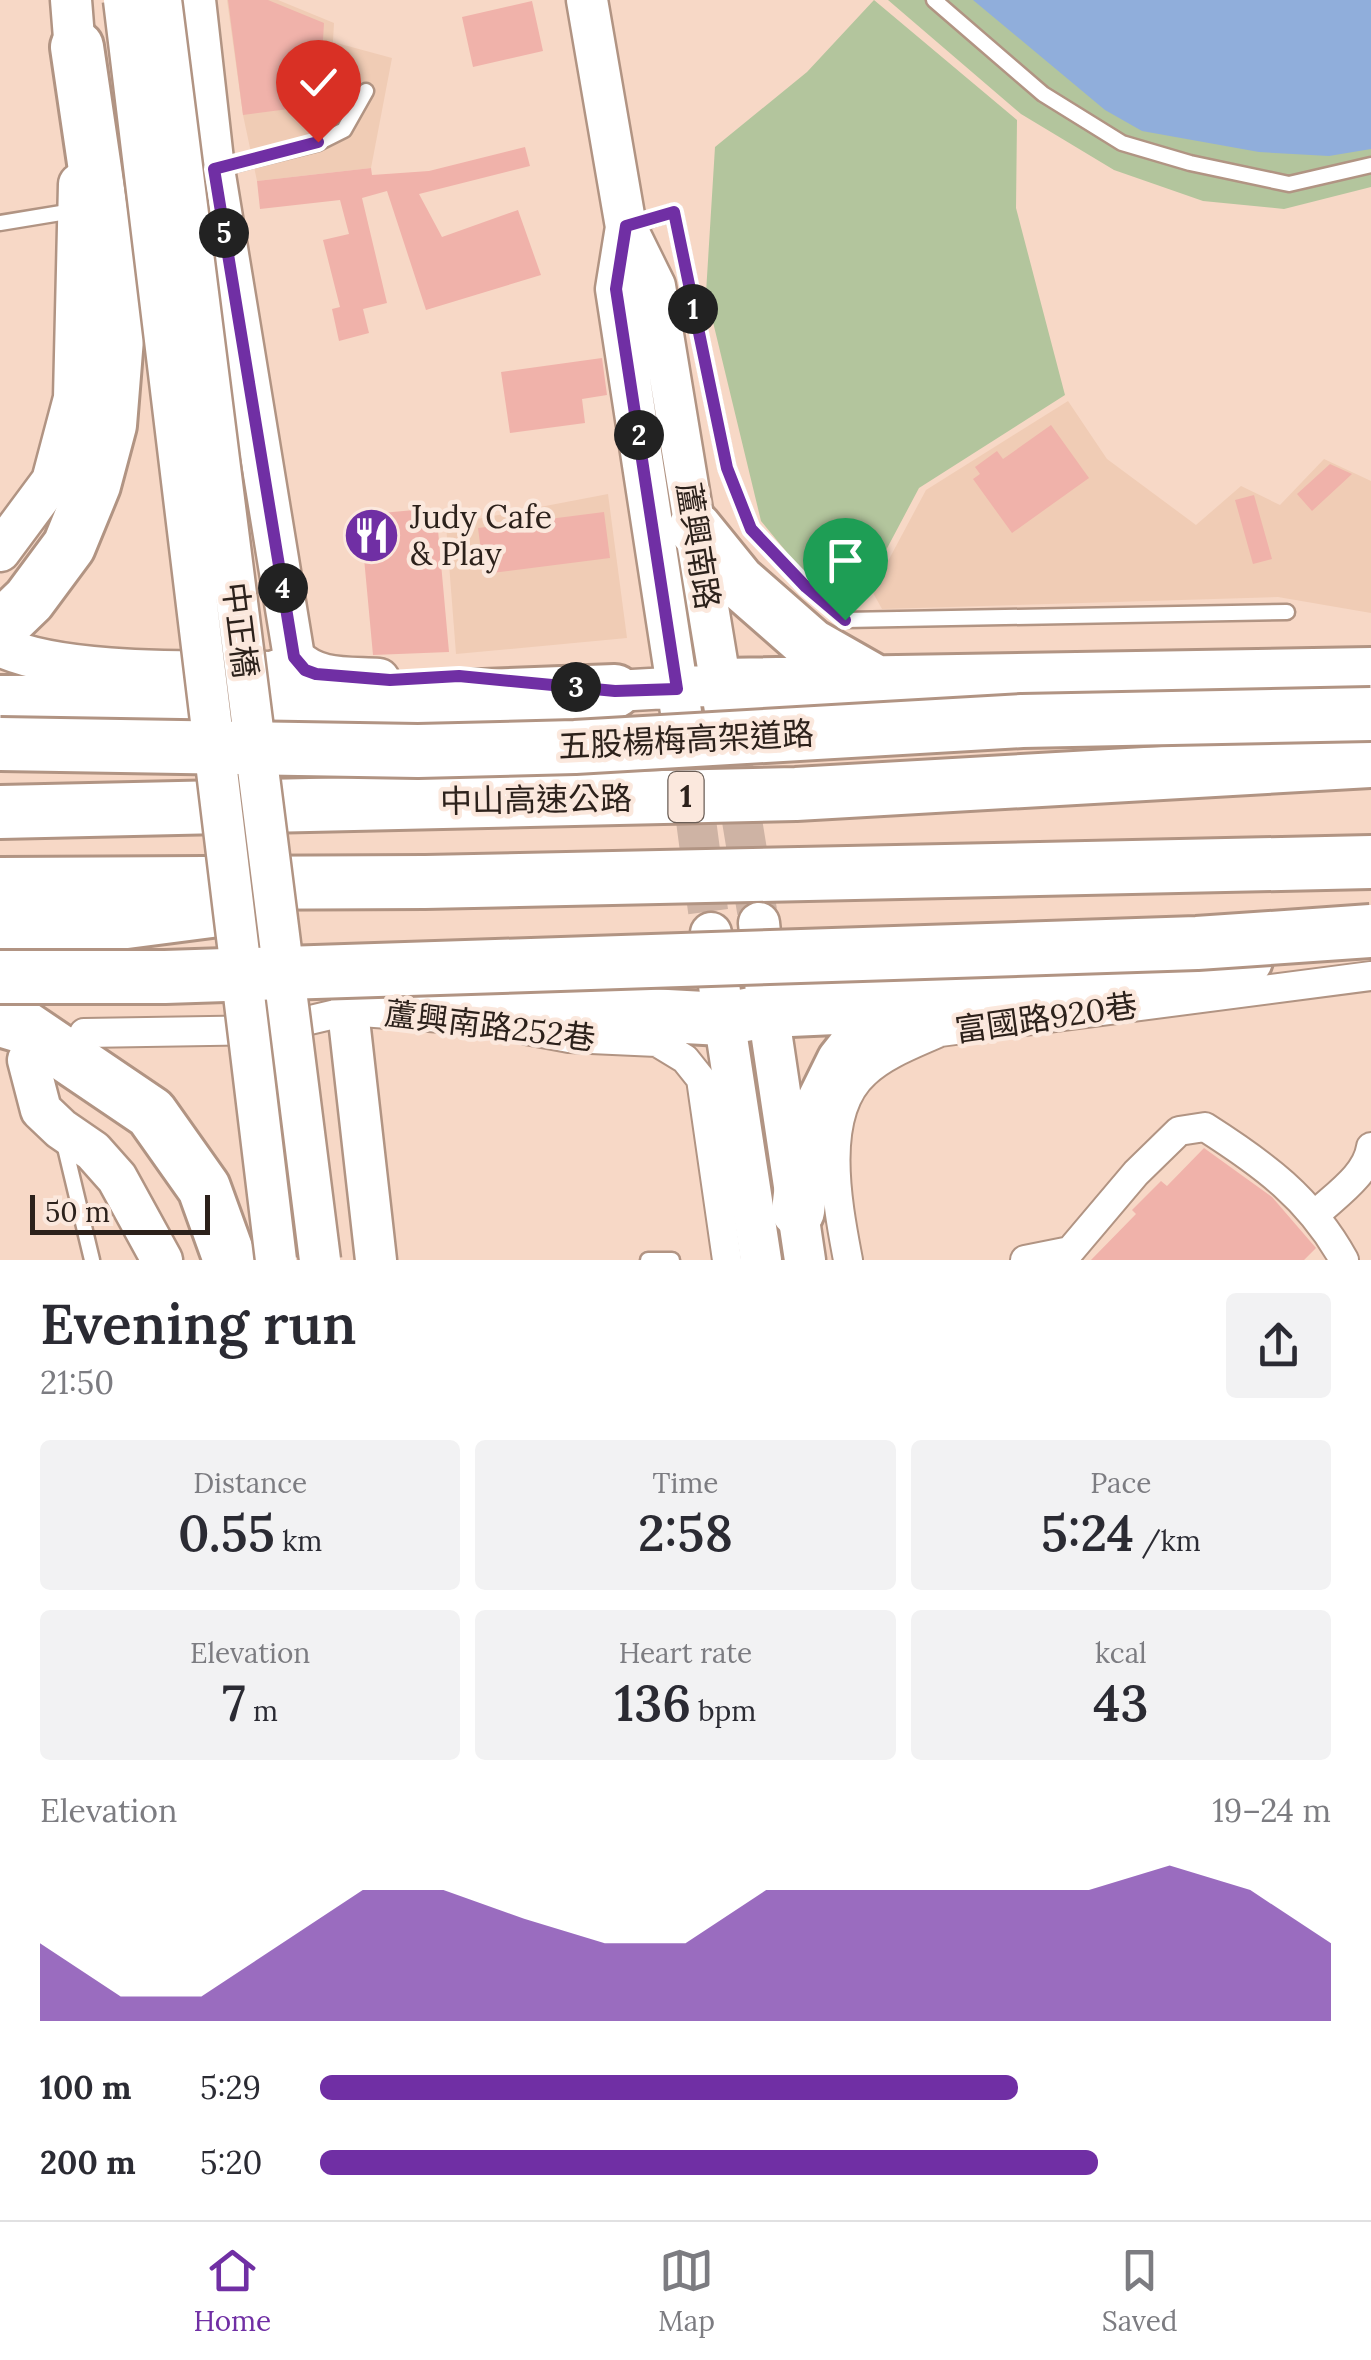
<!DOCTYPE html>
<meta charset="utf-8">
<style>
body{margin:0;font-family:Lora,"Noto Sans TC",serif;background:#f2f2f3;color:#2b2b33;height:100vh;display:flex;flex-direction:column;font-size:38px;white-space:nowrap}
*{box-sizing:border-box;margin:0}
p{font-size:32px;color:#7c7c81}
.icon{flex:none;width:55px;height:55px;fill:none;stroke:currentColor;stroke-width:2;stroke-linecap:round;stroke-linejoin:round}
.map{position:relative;height:1260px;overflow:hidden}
.side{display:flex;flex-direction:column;background:#fff;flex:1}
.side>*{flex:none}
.scale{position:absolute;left:30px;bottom:25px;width:180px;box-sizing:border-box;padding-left:10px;border:5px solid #2c211b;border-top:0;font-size:28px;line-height:35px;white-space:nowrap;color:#2c211b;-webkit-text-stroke:8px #fbe8dd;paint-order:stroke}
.pin{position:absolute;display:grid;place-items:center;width:85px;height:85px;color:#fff;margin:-102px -42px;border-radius:50% 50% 50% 0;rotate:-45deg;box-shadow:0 0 10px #0007}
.pin .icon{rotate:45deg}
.km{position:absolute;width:50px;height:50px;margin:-25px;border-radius:50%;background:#222;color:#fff;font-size:28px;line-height:50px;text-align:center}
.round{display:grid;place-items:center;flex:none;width:105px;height:105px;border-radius:10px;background:#f2f2f3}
.summary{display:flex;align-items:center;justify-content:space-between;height:170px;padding:0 40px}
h1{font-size:55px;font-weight:600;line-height:75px}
.metrics{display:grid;grid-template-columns:repeat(3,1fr);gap:15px;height:170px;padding:10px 40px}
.metrics div{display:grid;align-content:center;border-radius:10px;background:#f2f2f3;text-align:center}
.metrics b{font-size:50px;font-weight:600}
.metrics small{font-size:28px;font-weight:400}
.metrics p{font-size:28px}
.chart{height:280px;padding:20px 40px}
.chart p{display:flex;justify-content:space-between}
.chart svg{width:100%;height:180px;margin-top:10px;fill:#702fa4;opacity:.7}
ul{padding:0 40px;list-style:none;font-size:32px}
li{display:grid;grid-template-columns:160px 120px 1fr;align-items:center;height:75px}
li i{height:25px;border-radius:12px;background:#702fa4}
.tabs{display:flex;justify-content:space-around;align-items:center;height:140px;border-top:2px solid #e1e1e2;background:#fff;font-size:28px;color:#7c7c81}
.tabs a{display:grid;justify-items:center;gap:5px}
.tabs .current{color:#702fa4}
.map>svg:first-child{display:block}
</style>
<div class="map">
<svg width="1371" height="1260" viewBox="0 0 1371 1260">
<rect width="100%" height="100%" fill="#f7d8c6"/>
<path fill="#f0ccb5" d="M 227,0 L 278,0 L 334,23 L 333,42 L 392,58 L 371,168 L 257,181 L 243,115 Z
M 1068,401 L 1107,459 L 1196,525 L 1241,486 L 1280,505 L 1324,459 L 1371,481 L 1371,613 L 1278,597 L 882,609 L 872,591 L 926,490 Z
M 608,494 L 627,638 L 456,654 L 446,525 Z"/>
<path fill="#b3c59d" d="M 874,0 L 1017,120 L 1016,208 L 1065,395 L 919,488 L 866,588 L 833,599 L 803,572 L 761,521 L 706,293 L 715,147 L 807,72 Z
M 888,0 L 1371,0 L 1371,187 L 1284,209 L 1203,201 L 1114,170 L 1021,114 Z"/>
<path fill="#90aedb" d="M 973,0 L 1371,0 L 1371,149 L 1329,156 L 1259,152 L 1142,131 L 1105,110 Z"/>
<path fill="#f0b2aa" d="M 228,0 L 268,0 L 324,23 L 319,105 L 243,115 Z
M 532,1 L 543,51 L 473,67 L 462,17 Z
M 525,147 L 530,166 L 419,194 L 442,237 L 518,210 L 541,275 L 426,310 L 387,191 L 362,198 L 387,303 L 363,309 L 369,333 L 339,341 L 332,309 L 340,307 L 323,240 L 349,234 L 340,200 L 260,209 L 257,181 L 371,168 L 372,175 L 429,171 Z
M 602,358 L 607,395 L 582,399 L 585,423 L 510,433 L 501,372 Z
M 1051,425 L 1089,478 L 1012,533 L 973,479 L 980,474 L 975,467 L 997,451 L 1003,459 Z
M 1330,464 L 1352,474 L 1312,511 L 1297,494 Z
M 1254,495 L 1272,559 L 1253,564 L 1235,500 Z
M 436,508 L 449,652 L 373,655 L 360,515 Z
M 604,512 L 610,558 L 484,574 L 478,528 Z
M 1204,1148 L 1272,1197 L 1316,1248 L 1304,1260 L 1091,1260 L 1136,1214 L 1132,1210 L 1161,1181 L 1167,1186 Z"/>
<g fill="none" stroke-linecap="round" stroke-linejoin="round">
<path stroke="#ceb3a4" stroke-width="40" stroke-dasharray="40 20" stroke-linecap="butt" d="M 687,753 L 711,933
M 731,754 L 759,923"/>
<defs>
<path id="lane" d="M 934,0 L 1043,94 L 1122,143 L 1190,163 L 1289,184 L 1371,165
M 216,169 L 318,143 L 344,130 L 366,91
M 0,223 L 73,211
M 632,225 L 674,212 L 727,468 L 751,529 L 806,587 L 845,620 L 1287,612
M 63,1139 L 92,1260
M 648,1260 L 672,1260"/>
<path id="street" d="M 526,1030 L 569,1038 L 657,1042 L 685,1059 L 701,1079 L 727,1260
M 84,1033 L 268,1030 L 348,1011 L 469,1020
M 1316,1214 C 1336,1195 1367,1175 1371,1147
M 848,1260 C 838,1207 819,1114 865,1073 C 885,1054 916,1043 940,1032 L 1371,976
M 1025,1260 L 1070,1251 L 1136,1173 L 1179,1131 L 1205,1127 C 1263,1164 1310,1198 1344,1260"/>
<path id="secondary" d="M 71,0 L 77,76
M 195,0 L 214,169 L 294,657 C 315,681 348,677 379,679
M 587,0 L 626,227 L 655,286 L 725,710
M 626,227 L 616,289 L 681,712
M 0,551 L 52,481 L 74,398 L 79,184
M 0,646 C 62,676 201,671 272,672 L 286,667 L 294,657
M 586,688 L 615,691 L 721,685
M 759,923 L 768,1011 L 805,1260
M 711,933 L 761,1260
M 348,1011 L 376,1260
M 28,1060 L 41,1110 L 61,1129 L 93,1151 L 117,1178 L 162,1260"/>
<path id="highway" d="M 695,528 L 738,581 L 811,645 L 876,682
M 0,628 L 29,600 L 69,546 L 94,485 L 110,425 L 118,326 L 77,47
M 721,685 L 1371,674
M 0,702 L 346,701 L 615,691
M 0,812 L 796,794 L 1371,761
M 0,884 L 425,882 L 1371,862
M 0,924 L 111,924 L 211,911
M 396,984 L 462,993 L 517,1008 L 723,1019 L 768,1011 L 946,1003 L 1246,960
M 0,1020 L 24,1027 L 151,1113 L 204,1188 L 230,1260
M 798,1211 L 807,1135 L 843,1062 L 865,1034 L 921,1013"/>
</defs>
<use href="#lane" stroke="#b19483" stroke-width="19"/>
<use href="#street" stroke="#b19483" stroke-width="32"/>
<use href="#secondary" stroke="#b19483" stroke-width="45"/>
<use href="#highway" stroke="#b19483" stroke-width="58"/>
<use href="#lane" stroke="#fff" stroke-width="14"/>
<use href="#street" stroke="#fff" stroke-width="28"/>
<use href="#secondary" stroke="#fff" stroke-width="40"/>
<use href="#highway" stroke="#fff" stroke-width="52"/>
<defs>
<path id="secondary-bridge" d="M 124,0 L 276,1260
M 161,0 L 320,1260"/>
<path id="highway-bridge" d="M 0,744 L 418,751 L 575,747 L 1022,721 L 1371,714
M 0,977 L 165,977 L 1197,943 L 1371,931"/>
</defs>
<use href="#secondary-bridge" stroke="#b19483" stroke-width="45" stroke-linecap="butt"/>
<use href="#highway-bridge" stroke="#b19483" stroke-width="58" stroke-linecap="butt"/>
<use href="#secondary-bridge" stroke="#fff" stroke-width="40"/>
<use href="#highway-bridge" stroke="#fff" stroke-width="52"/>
</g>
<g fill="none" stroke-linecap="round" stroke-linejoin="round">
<defs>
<path id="route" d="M 318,142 L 214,169 L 294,657 L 305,670 L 316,674 L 390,680 L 459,676 L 615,691 L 677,689 L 616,289 L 626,226 L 674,212 L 727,468 L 751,529 L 806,587 L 845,620"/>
</defs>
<use href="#route" stroke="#fff" stroke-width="20"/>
<use href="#route" stroke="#702fa4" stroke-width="12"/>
</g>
<defs>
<symbol id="restaurant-disc" viewBox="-11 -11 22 22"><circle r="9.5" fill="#702fa4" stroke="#fbe8dd"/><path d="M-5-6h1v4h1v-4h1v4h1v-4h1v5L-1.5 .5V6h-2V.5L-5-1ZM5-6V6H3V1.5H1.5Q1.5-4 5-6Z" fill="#fff"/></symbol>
</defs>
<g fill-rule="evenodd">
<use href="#restaurant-disc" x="340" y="504" width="63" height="63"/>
</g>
<g text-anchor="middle" stroke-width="9" stroke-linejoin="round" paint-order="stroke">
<rect fill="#fbe8dd" stroke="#6a5d55" stroke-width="2.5" x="668.5" y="772" width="35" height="50" rx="8"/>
<g font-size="30" font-weight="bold" fill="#2c211b">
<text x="686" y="807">1</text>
</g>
<g font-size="32" fill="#2c211b" stroke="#fbe8dd" text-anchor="start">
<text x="410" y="528">Judy Cafe<tspan x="410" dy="37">&amp; Play</tspan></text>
</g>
<g font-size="32" fill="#2c211b" stroke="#fbe8dd">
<text transform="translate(698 546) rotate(81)" y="11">蘆興南路</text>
<text transform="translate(240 630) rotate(83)" y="11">中正橋</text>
<text transform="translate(686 740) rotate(-3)" y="11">五股楊梅高架道路</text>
<text transform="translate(536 800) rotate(-1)" y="11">中山高速公路</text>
<text transform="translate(1046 1018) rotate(-8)" y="11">富國路920巷</text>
<text transform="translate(490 1026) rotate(7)" y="11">蘆興南路252巷</text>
</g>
</g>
</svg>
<div class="scale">50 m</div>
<div class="pin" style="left:845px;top:620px;background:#1e9e55"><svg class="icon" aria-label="arrive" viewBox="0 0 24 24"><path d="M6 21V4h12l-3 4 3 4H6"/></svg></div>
<div class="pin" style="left:318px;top:142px;background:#d93025"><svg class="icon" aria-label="check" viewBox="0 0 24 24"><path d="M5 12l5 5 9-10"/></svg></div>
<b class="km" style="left:693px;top:309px">1</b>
<b class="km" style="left:639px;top:435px">2</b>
<b class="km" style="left:576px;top:687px">3</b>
<b class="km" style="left:283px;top:588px">4</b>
<b class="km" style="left:224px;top:233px">5</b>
</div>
<section class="side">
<div class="summary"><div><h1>Evening run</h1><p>21:50</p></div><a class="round"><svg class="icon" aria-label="share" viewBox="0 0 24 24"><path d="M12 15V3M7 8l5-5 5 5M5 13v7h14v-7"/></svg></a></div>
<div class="metrics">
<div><p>Distance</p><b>0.55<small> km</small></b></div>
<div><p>Time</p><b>2:58</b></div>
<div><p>Pace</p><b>5:24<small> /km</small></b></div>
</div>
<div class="metrics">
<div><p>Elevation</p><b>7<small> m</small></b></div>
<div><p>Heart rate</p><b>136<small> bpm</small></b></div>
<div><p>kcal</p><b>43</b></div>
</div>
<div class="chart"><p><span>Elevation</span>19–24 m</p>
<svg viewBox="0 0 160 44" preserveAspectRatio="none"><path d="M0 44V25L10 38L20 38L30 25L40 12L50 12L60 19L70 25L80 25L90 12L100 12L110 12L120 12L130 12L140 6L150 12L160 25V44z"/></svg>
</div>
<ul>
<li><b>100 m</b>5:29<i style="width:69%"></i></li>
<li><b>200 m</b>5:20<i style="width:77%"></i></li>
</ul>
</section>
<nav class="tabs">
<a class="current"><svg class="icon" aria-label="home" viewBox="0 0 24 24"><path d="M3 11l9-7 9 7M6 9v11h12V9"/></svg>Home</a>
<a><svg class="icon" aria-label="map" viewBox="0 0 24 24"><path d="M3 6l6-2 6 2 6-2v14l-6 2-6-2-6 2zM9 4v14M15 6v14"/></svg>Map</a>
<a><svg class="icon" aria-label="saved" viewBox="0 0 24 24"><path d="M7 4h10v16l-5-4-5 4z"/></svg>Saved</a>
</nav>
